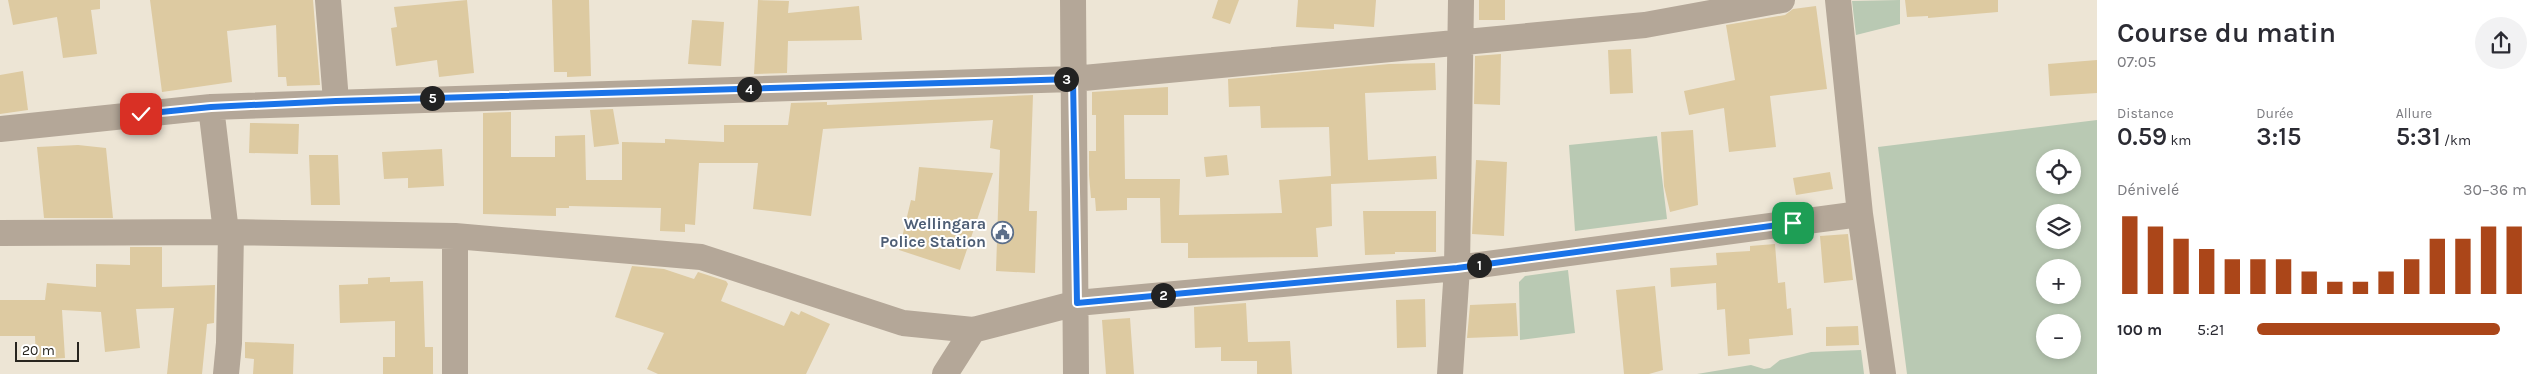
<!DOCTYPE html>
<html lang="fr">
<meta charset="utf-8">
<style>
body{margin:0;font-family:Karla,sans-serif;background:#f2f2f3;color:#2b2b33;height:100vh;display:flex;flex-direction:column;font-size:19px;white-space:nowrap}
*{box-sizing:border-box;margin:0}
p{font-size:16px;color:#7c7c81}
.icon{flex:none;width:28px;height:28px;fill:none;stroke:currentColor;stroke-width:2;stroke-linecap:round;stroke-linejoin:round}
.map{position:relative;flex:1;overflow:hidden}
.drawer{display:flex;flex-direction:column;background:#fff;width:450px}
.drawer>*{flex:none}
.controls{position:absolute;left:2036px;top:149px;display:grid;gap:10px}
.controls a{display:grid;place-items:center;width:45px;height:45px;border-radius:50%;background:#fff;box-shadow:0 2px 8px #0003;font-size:25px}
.scale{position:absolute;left:15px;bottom:12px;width:64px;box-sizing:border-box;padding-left:5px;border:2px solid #28251f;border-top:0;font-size:14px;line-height:18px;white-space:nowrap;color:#28251f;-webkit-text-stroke:4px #fff;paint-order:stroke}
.pin{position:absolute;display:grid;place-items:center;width:42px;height:42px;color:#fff;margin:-21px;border-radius:10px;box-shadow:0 2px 8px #0006}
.km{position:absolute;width:25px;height:25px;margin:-12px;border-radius:50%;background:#222;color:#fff;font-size:14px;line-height:25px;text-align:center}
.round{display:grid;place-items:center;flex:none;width:52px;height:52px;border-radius:26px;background:#f2f2f3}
.overview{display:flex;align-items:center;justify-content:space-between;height:85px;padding:0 20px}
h1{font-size:28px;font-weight:600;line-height:38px}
.stats{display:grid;grid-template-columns:repeat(3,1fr);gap:8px;height:85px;padding:5px 20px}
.stats div{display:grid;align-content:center}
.stats b{font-size:25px;font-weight:600}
.stats small{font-size:14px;font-weight:400}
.stats p{font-size:14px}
.chart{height:140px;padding:10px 20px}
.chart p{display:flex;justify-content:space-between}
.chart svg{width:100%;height:90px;margin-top:5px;stroke:#ab4619;stroke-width:6}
ul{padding:0 20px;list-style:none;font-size:16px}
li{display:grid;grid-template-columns:80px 60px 1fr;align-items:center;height:38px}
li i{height:12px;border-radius:6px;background:#ab4619}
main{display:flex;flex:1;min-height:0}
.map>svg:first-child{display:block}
</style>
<main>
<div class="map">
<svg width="2097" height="374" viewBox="0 0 2097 374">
<rect width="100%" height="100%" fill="#ede5d5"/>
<path fill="#b9c9b3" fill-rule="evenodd" d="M 1900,0 L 1900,24 L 1856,35 L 1852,1 Z
M 2097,120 L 2097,374 L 1907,374 L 1878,147 ZM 2045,158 L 2072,158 L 2072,185 L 2045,185 ZM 2072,212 L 2072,240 L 2045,240 L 2045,212 ZM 2045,268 L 2072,268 L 2072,295 L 2045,295 ZM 2045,322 L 2072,322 L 2072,350 L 2045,350 Z
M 1657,136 L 1667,219 L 1575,231 L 1569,145 Z
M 1568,270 L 1575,333 L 1520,340 L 1519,282 L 1525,276 Z
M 1861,350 L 1864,374 L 1697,374 L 1751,365 L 1764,369 L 1770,368 L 1780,360 L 1811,352 Z"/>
<path fill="#ddcaa1" d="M 8,0 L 100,0 L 100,9 L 91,10 L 97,54 L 63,58 L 57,17 L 13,25 Z
M 150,0 L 313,0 L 320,85 L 287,86 L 286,77 L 278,77 L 276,25 L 227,31 L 232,82 L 162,92 Z
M 467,0 L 474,73 L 439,77 L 437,60 L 396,66 L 391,28 L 397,27 L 394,7 Z
M 552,0 L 589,0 L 591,76 L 567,77 L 567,72 L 554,72 Z
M 758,0 L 789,1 L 788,13 L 859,6 L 862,40 L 788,41 L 787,73 L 754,74 Z
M 1218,0 L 1239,0 L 1230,24 L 1212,18 Z
M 1298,0 L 1376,0 L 1374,27 L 1334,24 L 1334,29 L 1296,27 Z
M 1479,0 L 1505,0 L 1505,20 L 1479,20 Z
M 1905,0 L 1998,0 L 1998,12 L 1928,18 L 1928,16 L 1907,17 Z
M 1816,6 L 1827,89 L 1770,96 L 1776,147 L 1729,152 L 1724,108 L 1689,115 L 1684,91 L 1735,80 L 1726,25 L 1785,15 L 1793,9 Z
M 692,20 L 724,22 L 721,66 L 688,64 Z
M 1631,49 L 1633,93 L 1610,94 L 1608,50 Z
M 1501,54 L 1500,105 L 1474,104 L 1475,56 Z
M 2097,60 L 2097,93 L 2050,96 L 2048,64 Z
M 1435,63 L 1436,90 L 1365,93 L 1368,160 L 1436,156 L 1437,179 L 1331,184 L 1332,226 L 1316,228 L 1318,257 L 1188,258 L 1188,243 L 1161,243 L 1160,198 L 1127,198 L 1127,210 L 1096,211 L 1095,198 L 1091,198 L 1089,175 L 1089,151 L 1096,151 L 1096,115 L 1092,115 L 1092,92 L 1168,87 L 1168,115 L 1124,115 L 1125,179 L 1180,179 L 1179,215 L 1282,213 L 1279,180 L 1331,176 L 1329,127 L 1261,128 L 1260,106 L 1229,107 L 1228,79 L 1389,64 Z
M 23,71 L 28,110 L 0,114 L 0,75 Z
M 1033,95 L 1029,211 L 1037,211 L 1035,273 L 996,271 L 1000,150 L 990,148 L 993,120 L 823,129 L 811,216 L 753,209 L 758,163 L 699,163 L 695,225 L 685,224 L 685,232 L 660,231 L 661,208 L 569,206 L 569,208 L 556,208 L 556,216 L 483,214 L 483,113 L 511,112 L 511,157 L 555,157 L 555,136 L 585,135 L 586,180 L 622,180 L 622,142 L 665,143 L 665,139 L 724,142 L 724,125 L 788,125 L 791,103 L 827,102 L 827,105 Z
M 613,109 L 619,144 L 594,147 L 590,110 Z
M 250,123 L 299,124 L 298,154 L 249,153 Z
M 1693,130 L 1698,205 L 1670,212 L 1664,186 L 1661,132 Z
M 78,145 L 106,148 L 113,218 L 44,218 L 37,147 Z
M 442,149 L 444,186 L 408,188 L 408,178 L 384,179 L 382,152 Z
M 309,155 L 338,155 L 340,205 L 311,205 Z
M 1227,155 L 1229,175 L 1206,177 L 1204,157 Z
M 1476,160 L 1507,162 L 1504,236 L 1472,234 Z
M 919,167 L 993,173 L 960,270 L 899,250 L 911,200 L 915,201 Z
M 1830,172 L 1833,189 L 1796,195 L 1793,178 Z
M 1363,211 L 1436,211 L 1436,252 L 1395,252 L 1395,254 L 1365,255 Z
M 1848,234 L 1853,280 L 1824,283 L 1820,236 Z
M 1775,244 L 1778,283 L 1785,282 L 1787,309 L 1791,308 L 1793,335 L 1749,339 L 1750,354 L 1728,356 L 1725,309 L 1717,310 L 1716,283 L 1671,287 L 1670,268 L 1717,265 L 1716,253 L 1750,251 L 1750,246 Z
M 130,247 L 162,247 L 162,287 L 215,285 L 214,323 L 207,324 L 202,374 L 167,374 L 174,308 L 136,309 L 140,348 L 105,352 L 101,312 L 62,310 L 65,358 L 36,360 L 35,336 L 0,336 L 0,300 L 45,300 L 47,283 L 96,287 L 96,264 L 130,265 Z
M 632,266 L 664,269 L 694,279 L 698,272 L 726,281 L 728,284 L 721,301 L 784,326 L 791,311 L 799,315 L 801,311 L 830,324 L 806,374 L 658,374 L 647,369 L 664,333 L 615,317 Z
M 390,277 L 390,282 L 423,281 L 425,347 L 433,347 L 433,374 L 383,374 L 383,357 L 395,357 L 395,321 L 340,323 L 339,285 L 368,284 L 368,278 Z
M 1655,286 L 1663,370 L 1649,374 L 1624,374 L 1616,290 Z
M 1425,299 L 1426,347 L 1397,348 L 1396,300 Z
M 1246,303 L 1248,342 L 1290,341 L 1292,374 L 1257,374 L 1257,361 L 1221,361 L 1221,347 L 1195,348 L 1194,307 Z
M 1516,303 L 1518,336 L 1467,338 L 1470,305 Z
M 1130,318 L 1134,374 L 1106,374 L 1102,320 Z
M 1858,326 L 1859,345 L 1826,346 L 1826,327 Z
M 245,342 L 294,344 L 293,374 L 253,374 L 254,359 L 245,358 Z"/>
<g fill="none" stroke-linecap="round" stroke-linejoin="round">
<path stroke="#b4a798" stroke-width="26" d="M 328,0 L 336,101
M 1073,0 L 1076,374
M 1838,0 L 1860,214 L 1883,374
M 211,107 L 226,232
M 0,129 L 211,107 L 1073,79 L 1645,25 L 1782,0
M 0,233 L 231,232 L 455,236 L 701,257 L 903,323 L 973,330
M 226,374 L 229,343 L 231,232
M 455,374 L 455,236
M 945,374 L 973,330 L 1077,303 L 1457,268 L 1860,214
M 1450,374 L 1457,268 L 1461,0"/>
</g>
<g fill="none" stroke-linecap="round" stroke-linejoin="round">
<defs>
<path id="route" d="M 141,114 L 211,107 L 336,101 L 1073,79 L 1077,303 L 1457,268 L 1793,223"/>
</defs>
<use href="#route" stroke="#fff" stroke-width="10"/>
<use href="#route" stroke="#1a73e8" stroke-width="6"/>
</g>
<defs>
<symbol id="civic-ring" viewBox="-11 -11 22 22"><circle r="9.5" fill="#fff" stroke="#5c6f8a" stroke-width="1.5"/><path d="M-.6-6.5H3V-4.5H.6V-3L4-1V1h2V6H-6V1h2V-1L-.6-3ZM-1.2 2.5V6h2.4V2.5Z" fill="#5c6f8a"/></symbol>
</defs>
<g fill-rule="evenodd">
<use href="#civic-ring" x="990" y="220" width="25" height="25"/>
</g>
<g text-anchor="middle" stroke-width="4" stroke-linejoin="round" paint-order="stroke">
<g font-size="16" font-weight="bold" fill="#4e5e75" stroke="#fff" text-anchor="end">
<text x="986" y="229">Wellingara<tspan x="986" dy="18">Police Station</tspan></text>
</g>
</g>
</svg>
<div class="controls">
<a><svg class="icon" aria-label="locate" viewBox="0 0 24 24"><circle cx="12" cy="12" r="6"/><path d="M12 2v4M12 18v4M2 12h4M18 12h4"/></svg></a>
<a><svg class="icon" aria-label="layers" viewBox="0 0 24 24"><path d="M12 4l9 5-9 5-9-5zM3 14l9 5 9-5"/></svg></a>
<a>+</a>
<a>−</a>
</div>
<div class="scale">20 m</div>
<div class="pin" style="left:1793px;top:223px;background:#1e9e55"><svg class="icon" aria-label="arrive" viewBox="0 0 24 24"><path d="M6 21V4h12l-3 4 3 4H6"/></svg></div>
<div class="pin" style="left:141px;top:114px;background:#d93025"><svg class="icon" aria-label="check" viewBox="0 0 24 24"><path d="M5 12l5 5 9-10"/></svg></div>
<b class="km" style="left:1479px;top:265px">1</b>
<b class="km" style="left:1163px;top:295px">2</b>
<b class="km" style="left:1066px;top:79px">3</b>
<b class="km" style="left:749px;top:89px">4</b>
<b class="km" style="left:432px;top:98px">5</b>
</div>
<section class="drawer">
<div class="overview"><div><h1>Course du matin</h1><p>07:05</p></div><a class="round"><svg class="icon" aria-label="share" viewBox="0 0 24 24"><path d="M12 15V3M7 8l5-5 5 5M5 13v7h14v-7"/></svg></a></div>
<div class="stats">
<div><p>Distance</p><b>0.59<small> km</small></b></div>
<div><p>Durée</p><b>3:15</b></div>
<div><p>Allure</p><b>5:31<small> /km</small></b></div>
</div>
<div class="chart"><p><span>Dénivelé</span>30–36 m</p>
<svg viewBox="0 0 160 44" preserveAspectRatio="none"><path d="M5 44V6M15 44V11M25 44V17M35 44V22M45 44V27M55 44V27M65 44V27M75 44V33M85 44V38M95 44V38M105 44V33M115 44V27M125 44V17M135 44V17M145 44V11M155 44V11"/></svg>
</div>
<ul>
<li><b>100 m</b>5:21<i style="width:90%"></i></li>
</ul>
</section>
</main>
